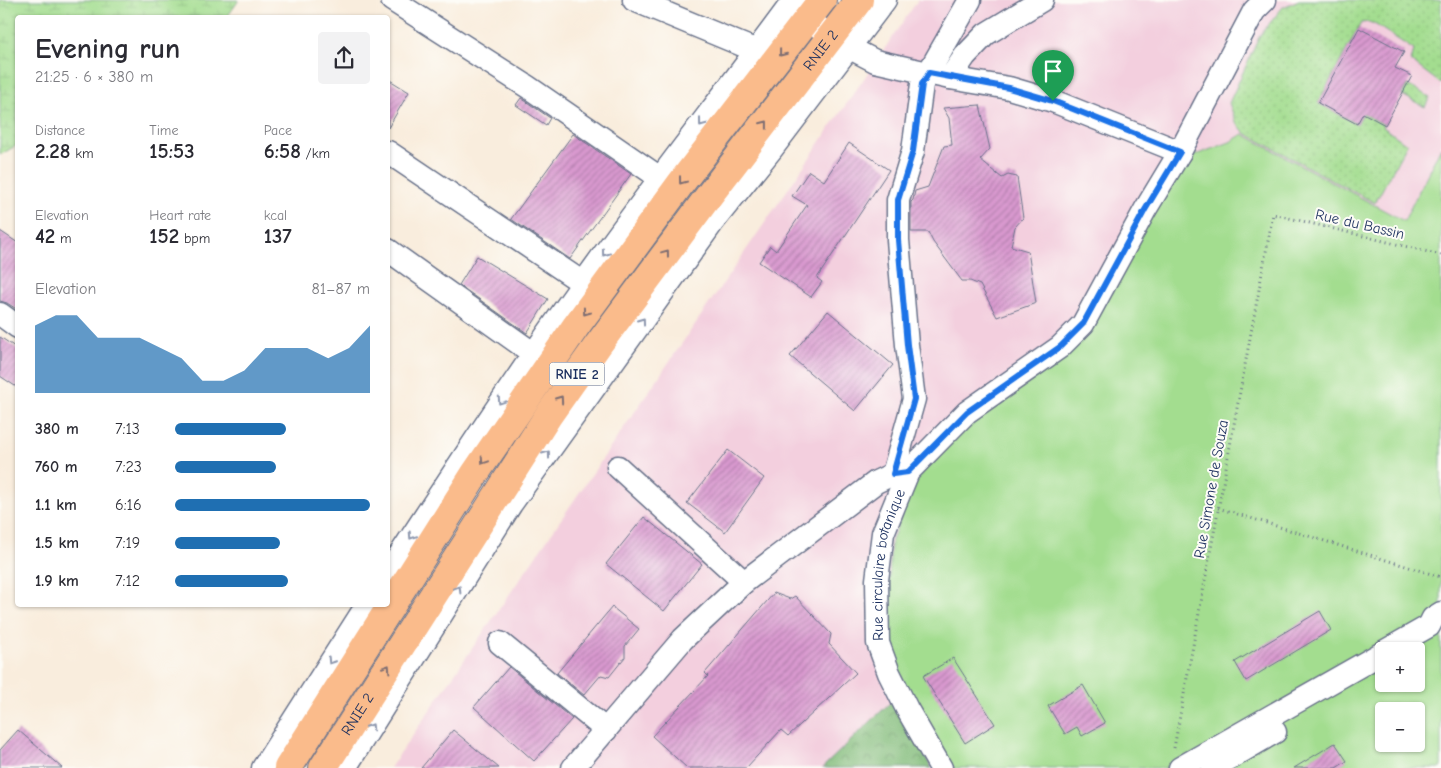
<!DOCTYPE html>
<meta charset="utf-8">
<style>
body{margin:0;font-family:"Comic Neue",sans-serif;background:#f2f2f3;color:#2b2b33;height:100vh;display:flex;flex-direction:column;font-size:19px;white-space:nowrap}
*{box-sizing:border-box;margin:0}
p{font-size:16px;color:#7c7c81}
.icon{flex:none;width:28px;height:28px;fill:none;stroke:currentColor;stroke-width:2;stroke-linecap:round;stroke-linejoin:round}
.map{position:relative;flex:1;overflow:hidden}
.drawer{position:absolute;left:15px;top:15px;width:375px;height:592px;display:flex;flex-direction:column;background:#fff;border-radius:5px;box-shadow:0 1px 4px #0004}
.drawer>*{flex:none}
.tools{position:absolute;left:1375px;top:642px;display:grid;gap:10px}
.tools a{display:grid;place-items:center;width:50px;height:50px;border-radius:5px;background:#fff;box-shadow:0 1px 4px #0004;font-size:25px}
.pin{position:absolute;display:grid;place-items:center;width:42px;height:42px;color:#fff;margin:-51px -21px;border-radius:50% 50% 50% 0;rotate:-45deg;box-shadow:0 0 5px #0007}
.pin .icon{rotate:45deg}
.round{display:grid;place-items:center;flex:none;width:52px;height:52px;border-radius:5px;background:#f2f2f3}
.head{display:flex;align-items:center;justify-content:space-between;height:85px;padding:0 20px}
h1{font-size:28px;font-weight:600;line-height:38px}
.stats{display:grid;grid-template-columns:repeat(3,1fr);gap:8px;height:85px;padding:5px 20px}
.stats div{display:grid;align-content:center}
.stats b{font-size:21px;font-weight:600}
.stats small{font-size:14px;font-weight:400}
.stats p{font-size:14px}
.chart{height:140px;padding:10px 20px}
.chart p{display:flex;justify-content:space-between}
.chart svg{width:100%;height:90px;margin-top:5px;fill:#1f6fb2;opacity:.7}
ul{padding:0 20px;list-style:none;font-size:16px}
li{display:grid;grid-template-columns:80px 60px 1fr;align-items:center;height:38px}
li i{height:12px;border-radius:6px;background:#1f6fb2}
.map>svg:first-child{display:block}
</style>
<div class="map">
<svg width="1441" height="768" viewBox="0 0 1441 768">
<defs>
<pattern id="grass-dots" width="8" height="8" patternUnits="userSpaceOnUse" patternTransform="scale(1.25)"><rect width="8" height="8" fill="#a3dd8f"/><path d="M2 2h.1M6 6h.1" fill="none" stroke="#8cbe7e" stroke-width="1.8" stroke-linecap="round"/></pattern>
<pattern id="forest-crowns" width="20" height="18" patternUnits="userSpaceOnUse" patternTransform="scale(1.25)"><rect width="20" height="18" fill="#82bc7a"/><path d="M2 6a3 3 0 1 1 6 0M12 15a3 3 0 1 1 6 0" fill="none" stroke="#6a9967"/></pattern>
<pattern id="wetland-marsh" width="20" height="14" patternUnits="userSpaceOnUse" patternTransform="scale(1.25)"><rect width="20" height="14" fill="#a3dd8f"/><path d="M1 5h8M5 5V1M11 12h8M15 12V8" fill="none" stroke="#8cbe7e"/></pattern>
<pattern id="building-hatch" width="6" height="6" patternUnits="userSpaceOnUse" patternTransform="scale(1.25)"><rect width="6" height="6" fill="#d999cf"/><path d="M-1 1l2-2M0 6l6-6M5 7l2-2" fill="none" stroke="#af7dab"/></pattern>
</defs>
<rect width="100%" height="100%" fill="#fdfcf7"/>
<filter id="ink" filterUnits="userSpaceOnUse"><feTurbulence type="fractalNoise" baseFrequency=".02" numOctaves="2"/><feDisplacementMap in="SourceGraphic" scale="10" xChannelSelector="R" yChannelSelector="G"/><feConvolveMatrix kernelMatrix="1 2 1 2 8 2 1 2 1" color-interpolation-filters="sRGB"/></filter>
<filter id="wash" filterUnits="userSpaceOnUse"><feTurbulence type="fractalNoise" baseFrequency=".0096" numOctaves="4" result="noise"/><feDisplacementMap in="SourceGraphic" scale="20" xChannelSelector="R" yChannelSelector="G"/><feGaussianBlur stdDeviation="1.12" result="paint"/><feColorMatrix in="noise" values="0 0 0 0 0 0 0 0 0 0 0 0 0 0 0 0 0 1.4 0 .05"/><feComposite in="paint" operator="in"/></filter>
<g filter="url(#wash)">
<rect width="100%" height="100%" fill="#f9eddd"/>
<path fill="#f3cfde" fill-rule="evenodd" d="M 918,0 L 1441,0 L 1441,768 L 390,768 ZM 1384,651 L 1416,651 L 1416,684 L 1384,684 ZM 1384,711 L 1416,711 L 1416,744 L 1384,744 Z"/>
<path fill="url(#grass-dots)" stroke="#5f8676" d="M 1299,0 L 1441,0 L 1441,84 L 1411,61 L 1414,50 L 1376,25 L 1369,22 L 1361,23 L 1318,103 L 1357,124 L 1363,113 L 1384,125 L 1383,127 L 1407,144 L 1375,203 L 1245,133 L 1236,122 L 1229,103 L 1260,35 L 1283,7 Z
M 1407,85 L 1430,97 L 1425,107 L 1402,95 Z"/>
<path fill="url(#forest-crowns)" stroke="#4e766c" d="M 893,700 L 932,768 L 822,768 Z"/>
<path fill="url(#wetland-marsh)" stroke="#5f8676" d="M 0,0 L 239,0 L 227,17 L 18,18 L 17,145 L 0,155 Z"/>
<path fill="#a3dd8f" stroke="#5f8676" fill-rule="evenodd" d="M 1243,134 L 1404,221 L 1441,147 L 1441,768 L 951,768 L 909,697 L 886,634 L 891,543 L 910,491 L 936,453 L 967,416 L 1085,336 L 1169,179 L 1190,157 L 1230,142 ZM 1384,651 L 1416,651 L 1416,684 L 1384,684 ZM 1384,711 L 1416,711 L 1416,744 L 1384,744 Z"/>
<g id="blocks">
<path fill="url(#building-hatch)" d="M 1359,28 L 1404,52 L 1395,68 L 1412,76 L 1385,125 L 1363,113 L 1357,124 L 1318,103 Z
M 388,79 L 409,92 L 388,128 Z
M 521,98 L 550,118 L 546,125 L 516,105 Z
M 980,105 L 990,149 L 980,160 L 1002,178 L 1008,175 L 1017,177 L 1023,218 L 1015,227 L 1011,246 L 1028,251 L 1036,303 L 997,317 L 980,285 L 970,281 L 962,281 L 933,242 L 928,232 L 911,232 L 911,202 L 913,200 L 915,191 L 928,187 L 944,146 L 952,145 L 949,118 L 943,108 Z
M 573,134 L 631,174 L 570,259 L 511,219 Z
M 849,143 L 889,170 L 817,278 L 822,282 L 811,297 L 759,262 L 770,246 L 776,251 L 807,205 L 792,196 L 809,171 L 824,181 Z
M 0,231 L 18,243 L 18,310 L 7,303 L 0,301 Z
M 477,256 L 548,299 L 527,333 L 459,285 Z
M 828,311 L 893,365 L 855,411 L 790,356 Z
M 0,337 L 18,349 L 18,388 L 0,376 Z
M 728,450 L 764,478 L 725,532 L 687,503 Z
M 644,517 L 702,564 L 664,611 L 606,564 Z
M 774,593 L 790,599 L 795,596 L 831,634 L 829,644 L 856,673 L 788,736 L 781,730 L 746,768 L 687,768 L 652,736 L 708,676 L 705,673 Z
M 612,607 L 639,629 L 625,646 L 625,657 L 609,677 L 601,675 L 584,695 L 557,673 Z
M 1320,611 L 1331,630 L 1246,681 L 1235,662 Z
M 953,658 L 995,724 L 965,743 L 923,676 Z
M 509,667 L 572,719 L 534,761 L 474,707 Z
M 1083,685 L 1105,723 L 1082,736 L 1077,727 L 1065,734 L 1048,706 Z
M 18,730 L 62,768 L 0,768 L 0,750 Z
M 453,730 L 499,768 L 421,768 Z
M 1335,743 L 1347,761 L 1336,768 L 1294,768 Z"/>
</g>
</g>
<g filter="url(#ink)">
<use href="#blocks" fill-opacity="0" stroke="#69728a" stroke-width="1"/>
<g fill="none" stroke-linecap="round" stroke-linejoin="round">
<defs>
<g id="minor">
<path d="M 392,0 L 528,87 L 660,178"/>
<path d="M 634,0 L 757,51"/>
<path d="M 808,20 L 850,48 L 875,61 L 950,78 L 1009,88 L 1053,101 L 1180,152"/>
<path d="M 950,78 L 965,56 L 986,34 L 1042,0"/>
<path d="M 388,152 L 583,283"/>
<path d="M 388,250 L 534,354"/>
<path d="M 0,314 L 18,327"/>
<path d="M 618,467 L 744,582"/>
<path d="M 893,474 L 914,399 L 907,345 L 898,240 L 898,200 L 913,151 L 922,84 L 970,0"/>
<path d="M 388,573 C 452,475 516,377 584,282 C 652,186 725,94 794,0"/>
<path d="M 500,643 L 606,730"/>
<path d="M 1385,651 L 1429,626 L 1433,618 L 1441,613"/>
<path d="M 263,768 L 367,605"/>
<path d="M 345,768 L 511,504 L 713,222 L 771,150 L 885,0"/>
<path d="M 573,768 L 683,639 L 744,582 L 876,482 L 893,474 L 907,472"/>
<path id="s1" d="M 941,768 L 907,709 L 889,673 L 878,643 L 877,580 L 883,533 L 908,472 L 967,412 L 1060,347 L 1083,324 L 1145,210 L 1180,152 L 1254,11 L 1265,0"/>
<path d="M 1180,768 L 1384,652"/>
<path d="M 1213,768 L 1275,732"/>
</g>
<g id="highway">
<path d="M 288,768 L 474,475 L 576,326 L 681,183 L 822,0"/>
<path id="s2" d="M 323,768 L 548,416 L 598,345 L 711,193 L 859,0"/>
</g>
</defs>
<use href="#minor" stroke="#69728a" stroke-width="25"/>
<use href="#highway" stroke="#69728a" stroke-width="30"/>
<path stroke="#69728a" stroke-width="3" stroke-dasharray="1 4" stroke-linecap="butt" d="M 1218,508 L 1441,577
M 1174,748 L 1273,214 L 1441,255"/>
<use href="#minor" stroke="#fff" stroke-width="22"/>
<use href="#highway" stroke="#fabb8b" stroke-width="28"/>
</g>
<defs><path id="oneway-chevron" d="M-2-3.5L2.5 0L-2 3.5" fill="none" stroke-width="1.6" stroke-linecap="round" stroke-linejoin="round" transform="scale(1.25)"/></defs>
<g stroke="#7f6e72">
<use href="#oneway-chevron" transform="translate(782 53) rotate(128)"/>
<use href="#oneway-chevron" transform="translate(765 124) rotate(-52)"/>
<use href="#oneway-chevron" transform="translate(682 181) rotate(127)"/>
<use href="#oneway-chevron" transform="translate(666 253) rotate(-53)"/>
<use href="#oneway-chevron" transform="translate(586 312) rotate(126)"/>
<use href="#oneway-chevron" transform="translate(560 399) rotate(-55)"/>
<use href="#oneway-chevron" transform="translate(484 461) rotate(124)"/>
<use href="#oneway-chevron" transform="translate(387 668) rotate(-57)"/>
</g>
<g stroke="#8d97ae">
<use href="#oneway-chevron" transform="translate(702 123) rotate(127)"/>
<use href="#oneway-chevron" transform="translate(605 253) rotate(126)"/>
<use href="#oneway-chevron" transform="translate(642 321) rotate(-54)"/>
<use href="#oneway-chevron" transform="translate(501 401) rotate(124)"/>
<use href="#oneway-chevron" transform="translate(547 454) rotate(-54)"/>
<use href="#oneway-chevron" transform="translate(412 536) rotate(123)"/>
<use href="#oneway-chevron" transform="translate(458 589) rotate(-58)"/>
<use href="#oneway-chevron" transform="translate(331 661) rotate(122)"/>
<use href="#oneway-chevron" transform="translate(371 727) rotate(-58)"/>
</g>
</g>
<g fill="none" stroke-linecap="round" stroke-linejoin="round" filter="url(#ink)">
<defs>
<path id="route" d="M 929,73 L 1009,88 L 1053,101 L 1180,152 L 1145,210 L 1083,324 L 1060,347 L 967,412 L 908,472 L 893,474 L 914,399 L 907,345 L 898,240 L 898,200 L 913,151 L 922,84 Z"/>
</defs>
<use href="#route" stroke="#fff" stroke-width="10"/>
<use href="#route" stroke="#1a73e8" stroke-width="6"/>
</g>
<g text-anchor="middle" stroke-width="4" stroke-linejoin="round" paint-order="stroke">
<rect fill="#fdfcf7" stroke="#5f6c8c" stroke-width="1" x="549.5" y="362.5" width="55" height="23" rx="4"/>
<g font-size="14" font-weight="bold" fill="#1b2f5e">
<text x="577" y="379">RNIE 2</text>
</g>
<g font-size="15" fill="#1b2f5e" stroke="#fdfcf7">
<text dy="5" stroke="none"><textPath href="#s2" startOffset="874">RNIE 2</textPath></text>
<text transform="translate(1360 224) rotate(13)" y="5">Rue du Bassin</text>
<text transform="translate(1211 489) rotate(-80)" y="5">Rue Simone de Souza</text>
<text dy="5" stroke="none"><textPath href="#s1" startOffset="220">Rue circulaire botanique</textPath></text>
<text dy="5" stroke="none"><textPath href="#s2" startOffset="64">RNIE 2</textPath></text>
</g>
</g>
</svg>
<div class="tools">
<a>+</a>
<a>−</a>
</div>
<div class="pin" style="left:1053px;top:101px;background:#1e9e55"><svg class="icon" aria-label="arrive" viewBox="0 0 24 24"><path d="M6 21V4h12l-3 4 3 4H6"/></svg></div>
<section class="drawer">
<div class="head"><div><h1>Evening run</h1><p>21:25 · 6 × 380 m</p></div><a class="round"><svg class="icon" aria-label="share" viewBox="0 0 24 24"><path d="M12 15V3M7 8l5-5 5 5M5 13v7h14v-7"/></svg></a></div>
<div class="stats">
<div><p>Distance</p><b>2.28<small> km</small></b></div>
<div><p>Time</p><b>15:53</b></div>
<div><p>Pace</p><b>6:58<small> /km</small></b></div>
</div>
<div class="stats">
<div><p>Elevation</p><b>42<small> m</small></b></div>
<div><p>Heart rate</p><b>152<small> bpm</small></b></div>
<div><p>kcal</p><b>137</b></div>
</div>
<div class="chart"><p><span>Elevation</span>81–87 m</p>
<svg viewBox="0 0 160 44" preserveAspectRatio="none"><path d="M0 44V11L10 6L20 6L30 17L40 17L50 17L60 22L70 27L80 38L90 38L100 33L110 22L120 22L130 22L140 27L150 22L160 11V44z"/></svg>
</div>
<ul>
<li><b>380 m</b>7:13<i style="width:57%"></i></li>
<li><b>760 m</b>7:23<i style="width:52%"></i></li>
<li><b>1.1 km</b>6:16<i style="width:100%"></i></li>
<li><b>1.5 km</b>7:19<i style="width:54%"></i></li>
<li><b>1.9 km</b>7:12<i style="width:58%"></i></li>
</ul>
</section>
</div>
